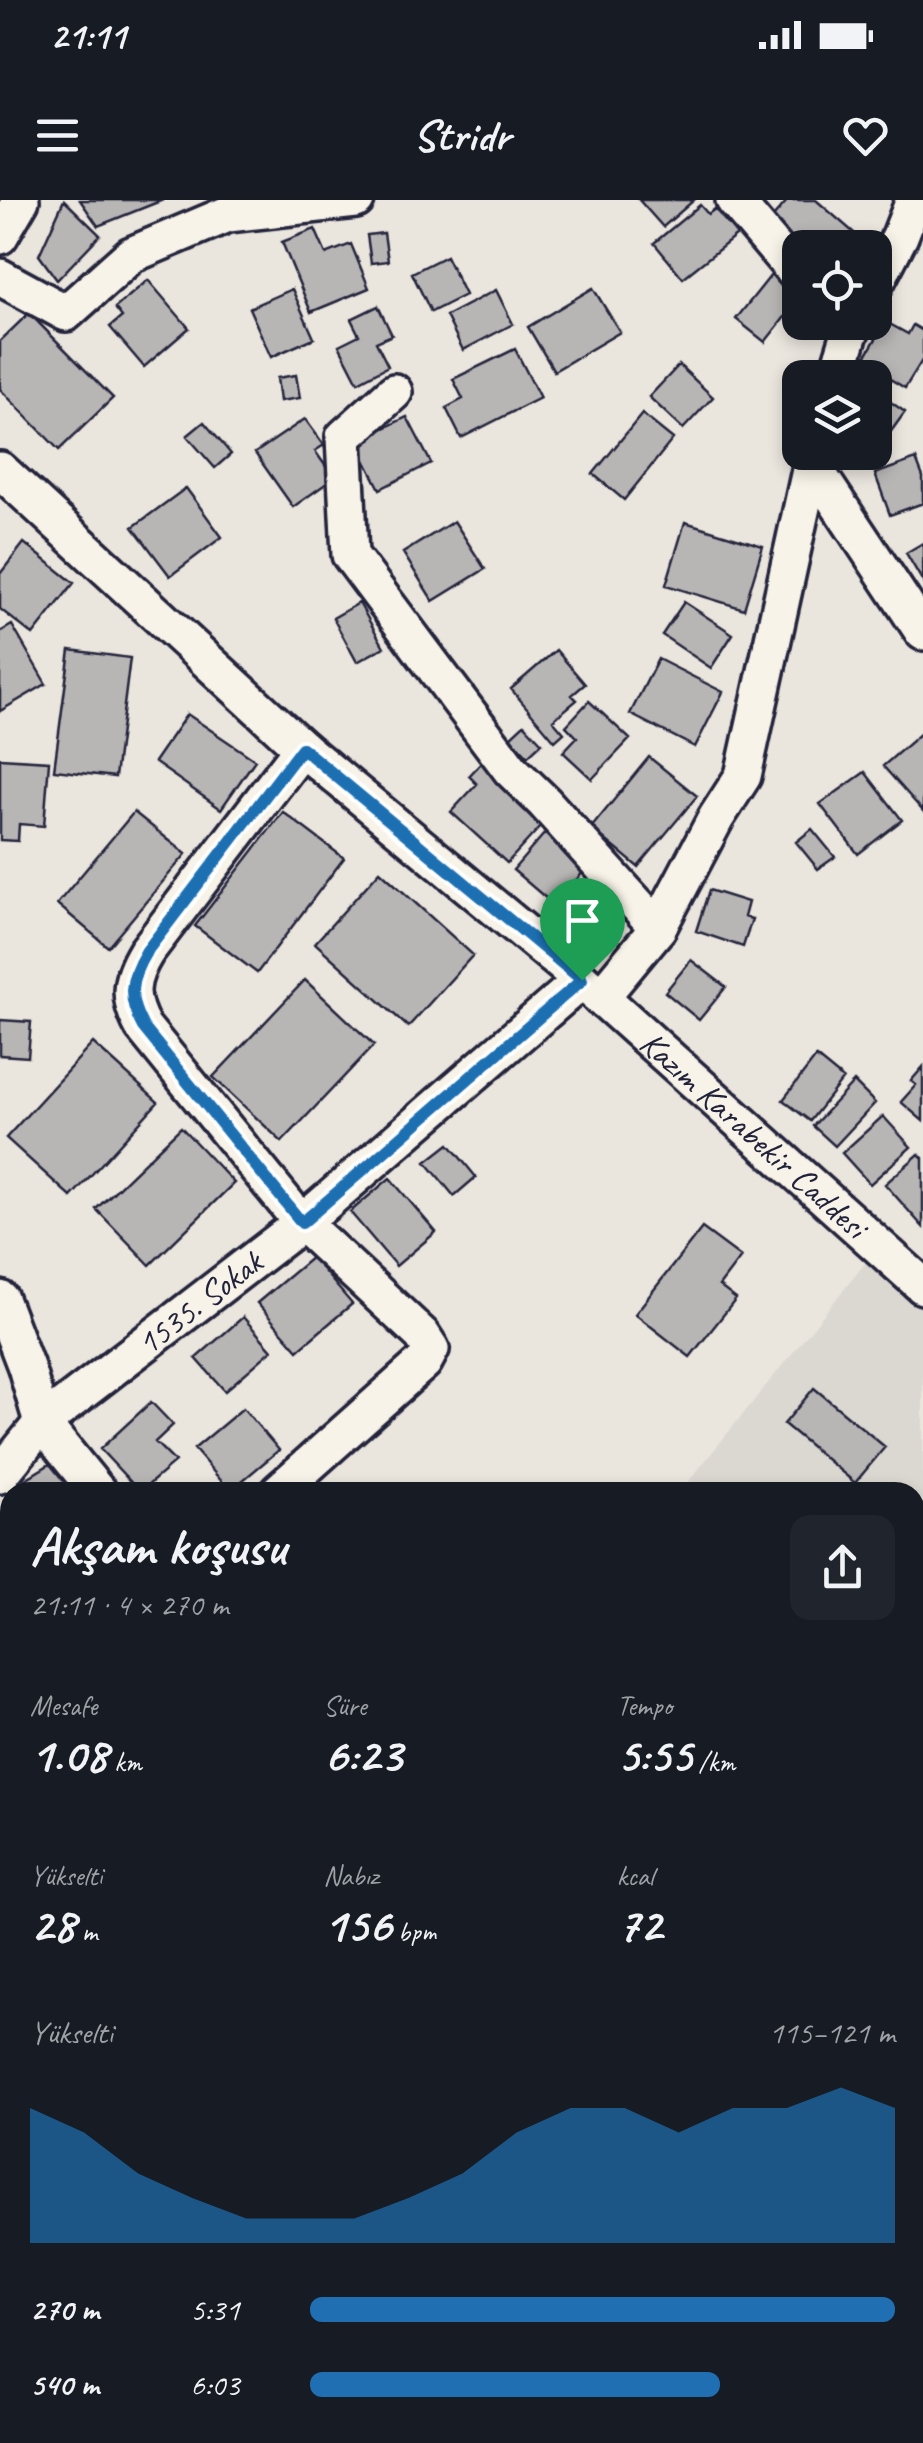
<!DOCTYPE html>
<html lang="tr">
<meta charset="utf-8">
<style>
body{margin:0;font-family:Caveat,sans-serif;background:#20242c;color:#f1f3f6;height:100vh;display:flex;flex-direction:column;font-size:38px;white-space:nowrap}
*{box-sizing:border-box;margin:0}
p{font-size:32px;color:#9ea1a6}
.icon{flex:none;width:55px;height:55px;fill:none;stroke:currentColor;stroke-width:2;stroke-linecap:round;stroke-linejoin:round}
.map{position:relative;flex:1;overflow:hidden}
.drawer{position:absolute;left:0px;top:1282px;width:925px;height:962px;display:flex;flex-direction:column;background:#171b24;border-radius:30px 30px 0 0;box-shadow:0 5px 15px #0003}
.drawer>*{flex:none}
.buttons{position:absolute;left:782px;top:30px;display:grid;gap:20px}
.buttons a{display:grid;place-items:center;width:110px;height:110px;border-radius:20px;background:#171b24;box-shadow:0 5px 15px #0003;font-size:50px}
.pin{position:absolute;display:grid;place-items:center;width:85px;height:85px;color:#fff;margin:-102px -42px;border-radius:50% 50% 50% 0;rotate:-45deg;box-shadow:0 0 10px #0007}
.pin .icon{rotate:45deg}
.round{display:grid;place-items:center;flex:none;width:105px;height:105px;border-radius:20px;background:#20242c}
.head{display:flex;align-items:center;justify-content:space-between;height:170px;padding:0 30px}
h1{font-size:55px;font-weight:600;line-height:75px}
.stats{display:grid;grid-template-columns:repeat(3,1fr);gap:15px;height:170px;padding:10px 30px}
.stats div{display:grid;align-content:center}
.stats b{font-size:50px;font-weight:600}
.stats small{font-size:28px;font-weight:400}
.stats p{font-size:28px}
.chart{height:280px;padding:20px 30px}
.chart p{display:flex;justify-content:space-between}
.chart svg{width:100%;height:180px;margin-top:10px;fill:#1f6fb2;opacity:.7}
ul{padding:0 30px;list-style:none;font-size:32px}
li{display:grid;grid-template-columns:160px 120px 1fr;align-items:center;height:75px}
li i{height:25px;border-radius:12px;background:#1f6fb2}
.status{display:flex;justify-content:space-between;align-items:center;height:70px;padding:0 50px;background:#171b24;direction:ltr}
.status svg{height:28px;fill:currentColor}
header{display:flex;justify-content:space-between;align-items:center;height:130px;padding:0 30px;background:#171b24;font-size:45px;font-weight:600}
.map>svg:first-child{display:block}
</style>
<div class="status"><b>21:11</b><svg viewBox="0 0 49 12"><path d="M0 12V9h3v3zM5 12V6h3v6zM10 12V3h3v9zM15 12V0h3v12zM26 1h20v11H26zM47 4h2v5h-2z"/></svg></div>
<header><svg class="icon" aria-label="menu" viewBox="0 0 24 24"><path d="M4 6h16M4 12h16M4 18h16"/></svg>Stridr<svg class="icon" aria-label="heart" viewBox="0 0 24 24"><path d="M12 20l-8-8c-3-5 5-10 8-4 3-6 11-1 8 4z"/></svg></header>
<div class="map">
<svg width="923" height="2243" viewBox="0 0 923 2243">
<rect width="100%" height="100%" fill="#eae6de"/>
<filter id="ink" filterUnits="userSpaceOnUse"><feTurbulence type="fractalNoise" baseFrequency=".01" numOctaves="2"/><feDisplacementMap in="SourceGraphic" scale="20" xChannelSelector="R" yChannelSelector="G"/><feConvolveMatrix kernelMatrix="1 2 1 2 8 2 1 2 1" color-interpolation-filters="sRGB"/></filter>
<g filter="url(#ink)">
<path fill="#dbd8d2" d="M 866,1062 L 923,1107 L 923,1794 L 915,1790 L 915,1292 L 680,1292 Z"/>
<path fill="#b8b6b5" stroke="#22223b" stroke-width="2.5" d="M 64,0 L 100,35 L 57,80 L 39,55 Z
M 80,0 L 163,0 L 98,26 Z
M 639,0 L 694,0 L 663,27 Z
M 788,0 L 816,0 L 868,45 L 866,48 L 800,48 L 800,55 L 766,25 Z
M 700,5 L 708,14 L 715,9 L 737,35 L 683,78 L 654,43 Z
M 315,29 L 326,54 L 351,44 L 369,88 L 311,112 L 282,42 Z
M 384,33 L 388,61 L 371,63 L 367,35 Z
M 446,56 L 465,95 L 431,112 L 412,73 Z
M 775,70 L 800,91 L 800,98 L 765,142 L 736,119 Z
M 148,80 L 189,128 L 144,167 L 110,127 L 122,117 L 115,108 Z
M 593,88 L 620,132 L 554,171 L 528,127 Z
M 292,89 L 314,138 L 271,157 L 249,108 Z
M 496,90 L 513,124 L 463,150 L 446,116 Z
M 378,106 L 392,135 L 376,142 L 388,166 L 358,182 L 339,145 L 359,135 L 351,119 Z
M 29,113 L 113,198 L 59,250 L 0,189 L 0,141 Z
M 886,122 L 908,134 L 913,125 L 923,131 L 923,159 L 905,188 L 862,162 Z
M 515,149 L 540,198 L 461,238 L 446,208 L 463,199 L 453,179 Z
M 679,165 L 713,197 L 683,229 L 649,197 Z
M 296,175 L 300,198 L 280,201 L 277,178 Z
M 875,191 L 905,212 L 866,266 L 847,252 L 875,252 Z
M 642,214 L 673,239 L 624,300 L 593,274 Z
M 407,217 L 431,263 L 380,289 L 356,242 Z
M 305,219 L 324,245 L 315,251 L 334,278 L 293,307 L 255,253 Z
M 204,222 L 231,254 L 215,268 L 187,236 Z
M 916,259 L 923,277 L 923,303 L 890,315 L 875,274 Z
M 186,288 L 222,337 L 170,376 L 133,327 Z
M 454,321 L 485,369 L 433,401 L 403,353 Z
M 685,322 L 763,346 L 744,409 L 666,385 Z
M 24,343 L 74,383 L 33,435 L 0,409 L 0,374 Z
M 923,343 L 923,382 L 906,353 Z
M 684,402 L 733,434 L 711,468 L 662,435 Z
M 359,403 L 384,447 L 357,462 L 333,418 Z
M 12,425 L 46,484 L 0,511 L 0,432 Z
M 70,450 L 130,458 L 115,577 L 54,570 Z
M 556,450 L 585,484 L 572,495 L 577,500 L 553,520 L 564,533 L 555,541 L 511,489 Z
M 658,459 L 723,492 L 695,547 L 630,514 Z
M 589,501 L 630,539 L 592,579 L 563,552 L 577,537 L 566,526 Z
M 187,514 L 255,560 L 221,609 L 154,562 Z
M 524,524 L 542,543 L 528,556 L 510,537 Z
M 921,533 L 923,535 L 923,611 L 883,566 Z
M 649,557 L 697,596 L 638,667 L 591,628 Z
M 0,558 L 49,561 L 44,626 L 19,624 L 18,641 L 0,640 Z
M 484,560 L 552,614 L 507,663 L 451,612 L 477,584 L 469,576 Z
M 865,572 L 902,620 L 858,654 L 820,604 Z
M 134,612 L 186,654 L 108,747 L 57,704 Z
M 283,612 L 344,658 L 257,773 L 195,726 Z
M 551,626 L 592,662 L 554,705 L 513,670 Z
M 812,629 L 835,657 L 818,669 L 796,642 Z
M 380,671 L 473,755 L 408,827 L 315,743 Z
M 589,676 L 628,706 L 597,745 L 558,714 Z
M 709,690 L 748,702 L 744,717 L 752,719 L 743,747 L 696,731 Z
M 691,760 L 726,787 L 699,820 L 665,792 Z
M 305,780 L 374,845 L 282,942 L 213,877 Z
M 0,820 L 31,822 L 28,857 L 0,855 Z
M 93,843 L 158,902 L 71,997 L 6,938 Z
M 816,857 L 843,879 L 810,921 L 783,900 Z
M 923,867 L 923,921 L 901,902 L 916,885 L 911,881 Z
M 854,882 L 875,903 L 835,946 L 813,926 Z
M 883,916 L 911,947 L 870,984 L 842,953 Z
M 181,927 L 234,983 L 150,1065 L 96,1009 Z
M 449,944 L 476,977 L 454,996 L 426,962 Z
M 919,954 L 923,958 L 923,1027 L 885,984 Z
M 390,978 L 436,1032 L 396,1066 L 350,1012 Z
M 702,1028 L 741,1057 L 719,1086 L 736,1099 L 690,1157 L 635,1114 Z
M 312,1057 L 352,1104 L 298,1150 L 257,1103 Z
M 243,1117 L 272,1150 L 225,1191 L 196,1158 Z
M 814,1188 L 885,1247 L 855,1283 L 784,1224 Z
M 151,1202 L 173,1225 L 155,1242 L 175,1262 L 140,1292 L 100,1249 Z
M 243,1208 L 279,1250 L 230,1291 L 194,1249 Z
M 55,1261 L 72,1287 L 64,1292 L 32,1292 L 24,1280 Z
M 10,1465 L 10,1520 L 0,1515 L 0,1484 Z
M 0,1596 L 10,1599 L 8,1631 L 0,1629 Z
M 2,1717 L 10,1719 L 10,1787 L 0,1784 L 0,1727 Z
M 915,1794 L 923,1795 L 923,1952 L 915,1950 Z
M 0,1843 L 10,1845 L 10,1911 L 0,1910 Z
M 915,2069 L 923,2069 L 923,2108 L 915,2108 Z
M 915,2122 L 923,2122 L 923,2187 L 915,2187 Z
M 923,2221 L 923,2243 L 902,2243 L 901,2235 L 915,2235 L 915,2222 Z
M 469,2235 L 563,2235 L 545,2243 L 473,2243 Z"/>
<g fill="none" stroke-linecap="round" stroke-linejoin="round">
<defs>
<g id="minor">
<path d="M 734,0 L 800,78"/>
<path d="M 0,36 L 21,0"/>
<path d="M 0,77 L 66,113 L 131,55 L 228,14 L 356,0"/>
<path d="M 875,84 L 900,36 L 914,0"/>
<path d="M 836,178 L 849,136 L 855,122"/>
<path d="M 394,192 L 344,237 L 350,355 L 511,570 L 544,602 L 658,728"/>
<path d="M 811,263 L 923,432"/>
<path id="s1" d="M 0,270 L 302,548 L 582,780 L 923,1086"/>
<path d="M 600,798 L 658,728 L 716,618 L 743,576 L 814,252"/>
<path d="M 0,1099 L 26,1167 L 42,1223 L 98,1292"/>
<path id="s2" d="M 0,1275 L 42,1223 L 302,1023 L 582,780"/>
<path d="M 278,1292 L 424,1162 L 431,1149 L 422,1135 L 302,1023 L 143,827 C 127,798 129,780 146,752 L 302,548"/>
<path d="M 0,1822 L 10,1824"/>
<path d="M 915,2007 L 923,2008"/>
<path d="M 430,2235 L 432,2243"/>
<path d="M 660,2235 L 663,2243"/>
</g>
</defs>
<use href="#minor" stroke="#22223b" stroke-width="42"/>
<use href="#minor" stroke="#f7f3e8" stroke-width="35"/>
</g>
</g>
<g fill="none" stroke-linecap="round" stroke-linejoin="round" filter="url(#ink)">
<defs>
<path id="route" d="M 302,548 L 582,780 L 302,1023 L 143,827 C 127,798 129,780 146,752 Z"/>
</defs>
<use href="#route" stroke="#fff" stroke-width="20"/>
<use href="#route" stroke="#1f6fb2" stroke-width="12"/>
</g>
<g text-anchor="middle" stroke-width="8" stroke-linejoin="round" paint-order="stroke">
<g font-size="35" fill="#22223b" stroke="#f7f3e8">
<text dy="12" stroke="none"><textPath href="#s1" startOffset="1005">Kazım Karabekir Caddesi</textPath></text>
<text dy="12" stroke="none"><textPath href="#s2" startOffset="265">1535. Sokak</textPath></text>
</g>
</g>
</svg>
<div class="buttons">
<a><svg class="icon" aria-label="locate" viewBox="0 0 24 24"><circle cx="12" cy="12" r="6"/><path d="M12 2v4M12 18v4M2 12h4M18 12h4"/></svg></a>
<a><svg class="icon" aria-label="layers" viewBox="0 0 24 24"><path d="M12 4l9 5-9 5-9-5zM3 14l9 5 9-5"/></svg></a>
</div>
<div class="pin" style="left:582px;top:780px;background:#1e9e55"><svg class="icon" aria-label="arrive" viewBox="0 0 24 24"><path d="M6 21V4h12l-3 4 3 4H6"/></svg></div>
<section class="drawer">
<div class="head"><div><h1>Akşam koşusu</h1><p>21:11 · 4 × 270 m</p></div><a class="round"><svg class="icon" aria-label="share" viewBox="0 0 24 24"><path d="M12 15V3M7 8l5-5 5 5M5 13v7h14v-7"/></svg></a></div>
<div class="stats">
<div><p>Mesafe</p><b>1.08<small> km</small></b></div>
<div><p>Süre</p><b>6:23</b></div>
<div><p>Tempo</p><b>5:55<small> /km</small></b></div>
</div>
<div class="stats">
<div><p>Yükselti</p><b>28<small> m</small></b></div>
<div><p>Nabız</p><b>156<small> bpm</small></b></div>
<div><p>kcal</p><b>72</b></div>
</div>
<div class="chart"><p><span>Yükselti</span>115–121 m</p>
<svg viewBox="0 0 160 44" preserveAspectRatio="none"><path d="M0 44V11L10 17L20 27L30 33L40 38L50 38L60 38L70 33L80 27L90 17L100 11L110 11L120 17L130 11L140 11L150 6L160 11V44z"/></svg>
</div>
<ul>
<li><b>270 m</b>5:31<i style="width:100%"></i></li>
<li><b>540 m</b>6:03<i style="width:70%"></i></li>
</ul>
</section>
</div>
